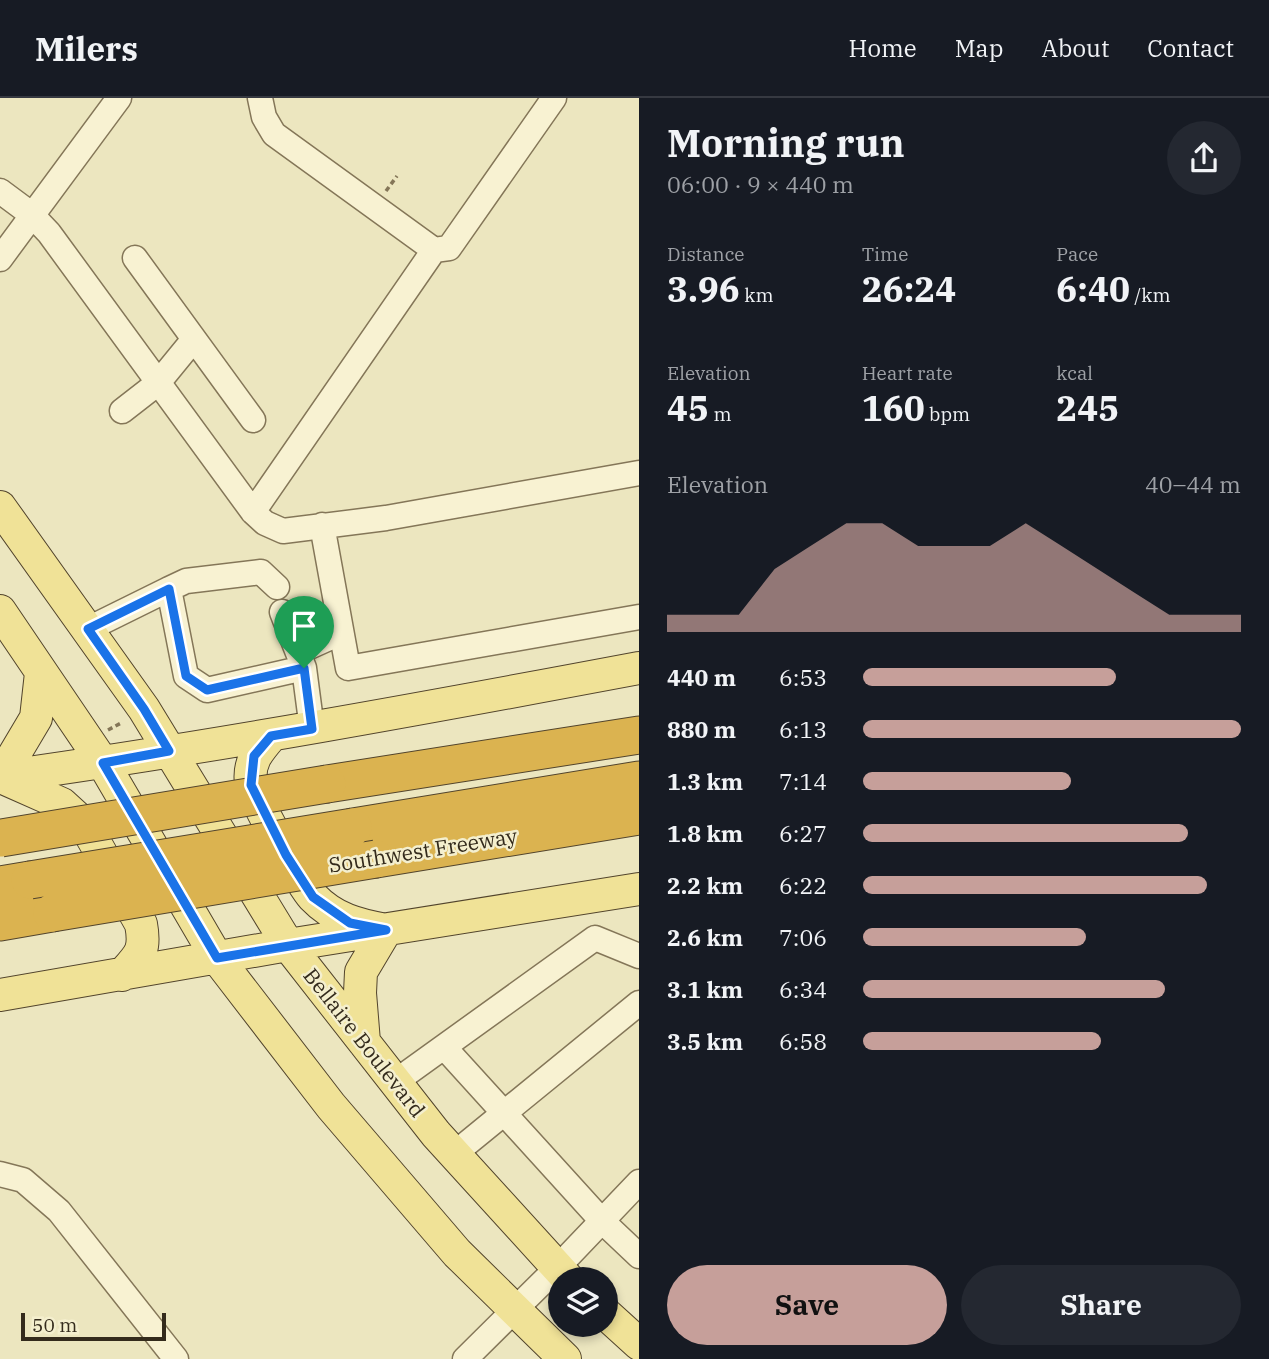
<!DOCTYPE html>
<meta charset="utf-8">
<style>
body{margin:0;font-family:"IBM Plex Serif",serif;background:#242831;color:#f1f3f6;height:100vh;display:flex;flex-direction:column;font-size:26px;white-space:nowrap}
*{box-sizing:border-box;margin:0}
p{font-size:23px;color:#9ea1a6}
.icon{flex:none;width:38px;height:38px;fill:none;stroke:currentColor;stroke-width:2;stroke-linecap:round;stroke-linejoin:round}
.map{position:relative;flex:1;overflow:hidden}
.panel{display:flex;flex-direction:column;background:#171b24;width:630px}
.panel>*{flex:none}
.controls{position:absolute;left:548px;top:1169px;display:grid;gap:14px}
.controls a{display:grid;place-items:center;width:70px;height:70px;border-radius:50%;background:#171b24;box-shadow:0 4px 10px #0003;font-size:35px}
.scale{position:absolute;left:21px;bottom:18px;width:145px;box-sizing:border-box;padding-left:7px;border:4px solid #342b1c;border-top:0;font-size:19px;line-height:24px;white-space:nowrap;color:#342b1c;-webkit-text-stroke:5px #f4efce;paint-order:stroke}
.pin{position:absolute;display:grid;place-items:center;width:60px;height:60px;color:#fff;margin:-72px -30px;border-radius:50% 50% 50% 0;rotate:-45deg;box-shadow:0 0 7px #0007}
.pin .icon{rotate:45deg}
.round{display:grid;place-items:center;flex:none;width:74px;height:74px;border-radius:37px;background:#242831}
.head{display:flex;align-items:center;justify-content:space-between;height:119px;padding:0 28px}
h1{font-size:38px;font-weight:700;line-height:52px}
.stats{display:grid;grid-template-columns:repeat(3,1fr);gap:10px;height:119px;padding:7px 28px}
.stats div{display:grid;align-content:center}
.stats b{font-size:35px;font-weight:700}
.stats small{font-size:19px;font-weight:400}
.stats p{font-size:19px}
.chart{height:196px;padding:14px 28px}
.chart p{display:flex;justify-content:space-between}
.chart svg{width:100%;height:126px;margin-top:7px;fill:#c69f9a;opacity:.7}
.cta{display:flex;gap:14px;margin-top:auto;padding:14px 28px}
.cta a{flex:1;height:80px;border-radius:42px;background:#c69f9a;color:#111;font-size:28px;font-weight:700;line-height:80px;text-align:center}
.cta a+a{background:#242831;color:#f1f3f6}
ul{padding:0 28px;list-style:none;font-size:23px}
li{display:grid;grid-template-columns:112px 84px 1fr;align-items:center;height:52px}
li i{height:18px;border-radius:9px;background:#c69f9a}
header{display:flex;align-items:center;gap:42px;box-sizing:border-box;height:98px;padding:0 35px;background:#171b24;border-bottom:2px solid #363941}
header strong{font-size:33px}
nav{display:flex;gap:38px;margin-inline-start:auto;font-size:24px}
main{display:flex;flex:1;min-height:0}
.map>svg:first-child{display:block}
</style>
<header>
<strong>Milers</strong>
<nav><a>Home</a><a>Map</a><a>About</a><a>Contact</a></nav>
</header>
<main>
<div class="map">
<svg width="639" height="1261" viewBox="0 0 639 1261">
<rect width="100%" height="100%" fill="#ece6bf"/>
<g fill="none" stroke-linecap="round" stroke-linejoin="round">
<defs>
<path id="minor" d="M 260,0 L 264,19 L 274,36 L 434,152
M 0,93 L 31,116 L 49,135 L 253,414 L 265,425 L 283,433 L 386,420 L 639,375
M 135,160 L 253,322
M 0,161 L 119,0
M 122,313 L 158,285 L 194,241
M 253,414 L 434,152 L 449,150 L 554,0
M 322,427 L 348,570 L 639,519
M 169,491 L 186,483 L 261,474 L 277,489
M 282,514 L 304,570 L 312,631
M 88,531 L 169,491 L 186,578 L 207,592 L 304,570
M 298,554 L 340,535
M 444,949 L 602,1123 L 639,1158
M 395,984 L 595,840 L 639,858
M 454,1056 L 639,905
M 0,1076 L 23,1082 L 59,1113 L 176,1261
M 465,1261 L 556,1171 L 639,1084"/>
<path id="major" d="M 0,409 L 144,611 L 288,847 L 436,1036 L 568,1181
M 0,513 L 103,665 L 217,860 L 331,1008 L 457,1155 L 565,1261
M 41,575 L 36,620 L 1,679 L 62,706 L 85,727 L 141,826 C 146,853 140,857 122,877
M 271,638 C 258,653 248,664 251,686 C 253,700 302,787 313,799 C 334,821 358,827 386,832 L 361,874 L 360,895 L 364,944
M 0,679 C 214,649 426,610 639,570
M 0,897 L 288,847 L 639,791
M 606,1216 L 639,1246"/>
<path id="highway" d="M 327,686 L 639,637
M 353,729 L 639,682
M 376,761 L 639,718
M 0,787 L 30,782
M 0,824 L 52,815"/>
</defs>
<use href="#minor" stroke="#847658" stroke-width="27"/>
<use href="#major" stroke="#52442c" stroke-width="34"/>
<use href="#highway" stroke="#52442c" stroke-width="39"/>
<path stroke="#847658" stroke-width="3.5" stroke-dasharray="5 3.5" stroke-linecap="butt" d="M 386,93 L 397,78
M 108,632 L 123,624"/>
<use href="#minor" stroke="#f8f2d2" stroke-width="24"/>
<use href="#major" stroke="#f0e297" stroke-width="32"/>
<use href="#highway" stroke="#dbb350" stroke-width="37"/>
<defs>
<path id="highway-bridge" d="M 1,740 L 327,686
M 30,782 L 353,729
M 52,815 L 376,761"/>
</defs>
<use href="#highway-bridge" stroke="#52442c" stroke-width="39" stroke-linecap="butt"/>
<use href="#highway-bridge" stroke="#dbb350" stroke-width="37"/>
</g>
<g fill="none" stroke-linecap="round" stroke-linejoin="round">
<defs>
<path id="route" d="M 169,491 L 186,578 L 207,592 L 304,570 L 312,631 L 271,638 L 254,658 L 251,687 L 286,757 L 313,799 L 350,825 L 386,832 L 217,860 L 103,665 L 169,653 L 144,611 L 88,531 Z"/>
</defs>
<use href="#route" stroke="#fff" stroke-width="14"/>
<use href="#route" stroke="#1a73e8" stroke-width="9"/>
</g>
<g text-anchor="middle" stroke-width="5" stroke-linejoin="round" paint-order="stroke">
<g font-size="21" fill="#342b1c" stroke="#f4efce">
<text transform="translate(423 753) rotate(-9)" y="7">Southwest Freeway</text>
<text transform="translate(364 945) rotate(52)" y="7">Bellaire Boulevard</text>
</g>
</g>
</svg>
<div class="controls">
<a><svg class="icon" aria-label="layers" viewBox="0 0 24 24"><path d="M12 4l9 5-9 5-9-5zM3 14l9 5 9-5"/></svg></a>
</div>
<div class="scale">50 m</div>
<div class="pin" style="left:304px;top:570px;background:#1e9e55"><svg class="icon" aria-label="arrive" viewBox="0 0 24 24"><path d="M6 21V4h12l-3 4 3 4H6"/></svg></div>
</div>
<section class="panel">
<div class="head"><div><h1>Morning run</h1><p>06:00 · 9 × 440 m</p></div><a class="round"><svg class="icon" aria-label="share" viewBox="0 0 24 24"><path d="M12 15V3M7 8l5-5 5 5M5 13v7h14v-7"/></svg></a></div>
<div class="stats">
<div><p>Distance</p><b>3.96<small> km</small></b></div>
<div><p>Time</p><b>26:24</b></div>
<div><p>Pace</p><b>6:40<small> /km</small></b></div>
</div>
<div class="stats">
<div><p>Elevation</p><b>45<small> m</small></b></div>
<div><p>Heart rate</p><b>160<small> bpm</small></b></div>
<div><p>kcal</p><b>245</b></div>
</div>
<div class="chart"><p><span>Elevation</span>40–44 m</p>
<svg viewBox="0 0 160 44" preserveAspectRatio="none"><path d="M0 44V38L10 38L20 38L30 22L40 14L50 6L60 6L70 14L80 14L90 14L100 6L110 14L120 22L130 30L140 38L150 38L160 38V44z"/></svg>
</div>
<ul>
<li><b>440 m</b>6:53<i style="width:67%"></i></li>
<li><b>880 m</b>6:13<i style="width:100%"></i></li>
<li><b>1.3 km</b>7:14<i style="width:55%"></i></li>
<li><b>1.8 km</b>6:27<i style="width:86%"></i></li>
<li><b>2.2 km</b>6:22<i style="width:91%"></i></li>
<li><b>2.6 km</b>7:06<i style="width:59%"></i></li>
<li><b>3.1 km</b>6:34<i style="width:80%"></i></li>
<li><b>3.5 km</b>6:58<i style="width:63%"></i></li>
</ul>
<div class="cta"><a>Save</a><a>Share</a></div>
</section>
</main>
